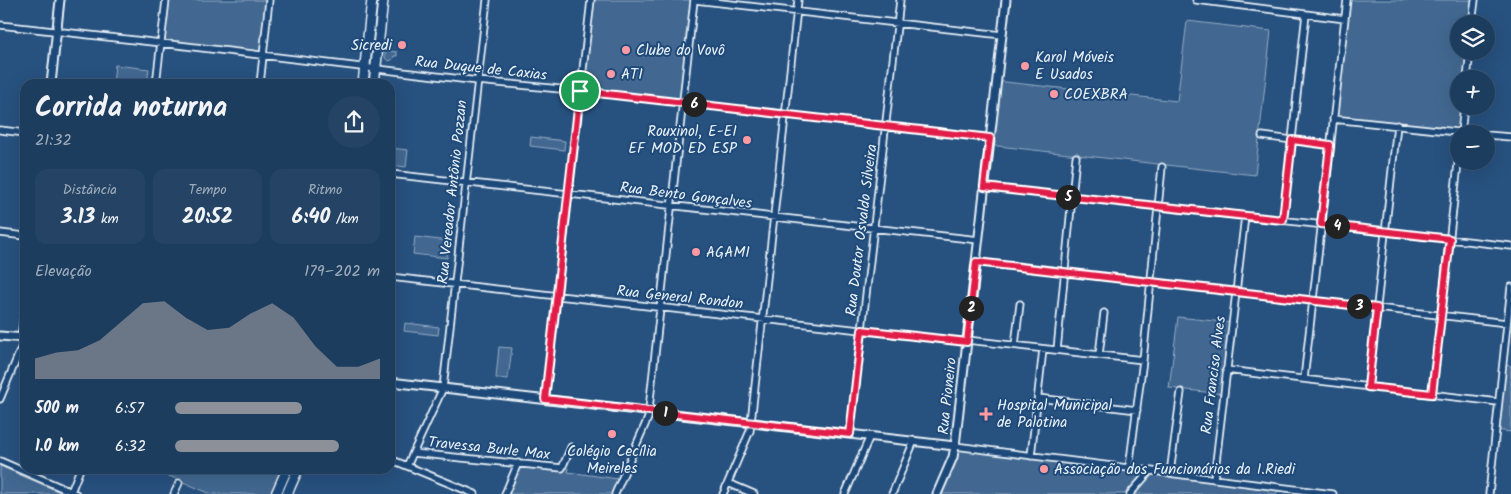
<!DOCTYPE html>
<html lang="pt">
<meta charset="utf-8">
<style>
body{margin:0;font-family:Kalam,sans-serif;background:#254465;color:#f1f3f6;height:100vh;display:flex;flex-direction:column;font-size:19px;white-space:nowrap}
*{box-sizing:border-box;margin:0}
p{font-size:16px;color:#a0aebd}
.icon{flex:none;width:28px;height:28px;fill:none;stroke:currentColor;stroke-width:2;stroke-linecap:round;stroke-linejoin:round}
.map{position:relative;flex:1;overflow:hidden}
.side{position:absolute;left:20px;top:79px;width:375px;height:395px;display:flex;flex-direction:column;background:#1d3d5f;border-radius:15px;box-shadow:0 5px 20px #0002,0 0 0 1px #3b5674}
.side>*{flex:none}
.controls{position:absolute;left:1450px;top:15px;display:grid;gap:10px}
.controls a{display:grid;place-items:center;width:45px;height:45px;border-radius:50%;background:#1d3d5f;box-shadow:0 5px 20px #0002,0 0 0 1px #3b5674;font-size:25px}
.pin{position:absolute;display:grid;place-items:center;width:42px;height:42px;color:#fff;margin:-21px;border:2px solid #fff;border-radius:50%;box-shadow:0 1px 5px #0007}
.km{position:absolute;width:25px;height:25px;margin:-12px;border-radius:50%;background:#222;color:#fff;font-size:14px;line-height:25px;text-align:center}
.round{display:grid;place-items:center;flex:none;width:52px;height:52px;border-radius:26px;background:#254465}
.overview{display:flex;align-items:center;justify-content:space-between;height:85px;padding:0 15px}
h1{font-size:28px;font-weight:800;line-height:38px}
.metrics{display:grid;grid-template-columns:repeat(3,1fr);gap:8px;height:85px;padding:5px 15px}
.metrics div{display:grid;align-content:center;border-radius:12px;background:#254465;text-align:center}
.metrics b{font-size:21px;font-weight:800}
.metrics small{font-size:14px;font-weight:400}
.metrics p{font-size:14px}
.chart{height:140px;padding:10px 15px}
.chart p{display:flex;justify-content:space-between}
.chart svg{width:100%;height:90px;margin-top:5px;fill:#8c9099;opacity:.7}
ul{padding:0 15px;list-style:none;font-size:16px}
li{display:grid;grid-template-columns:80px 60px 1fr;align-items:center;height:38px}
li i{height:12px;border-radius:6px;background:#8c9099}
.map>svg:first-child{display:block}
</style>
<div class="map">
<svg width="1511" height="494" viewBox="0 0 1511 494">
<rect width="100%" height="100%" fill="#27517f"/>
<filter id="ink" filterUnits="userSpaceOnUse"><feTurbulence type="fractalNoise" baseFrequency=".02" numOctaves="2"/><feDisplacementMap in="SourceGraphic" scale="10" xChannelSelector="R" yChannelSelector="G"/><feConvolveMatrix kernelMatrix="1 2 1 2 8 2 1 2 1" color-interpolation-filters="sRGB"/></filter>
<g filter="url(#ink)">
<path fill="#436891" stroke="#96acc4" d="M 166,0 L 269,0 L 263,56 L 161,43 Z
M 591,0 L 694,0 L 682,103 L 580,91 Z
M 1347,0 L 1475,0 L 1472,24 L 1459,24 L 1459,51 L 1470,51 L 1467,79 L 1459,79 L 1459,106 L 1464,106 L 1461,132 L 1333,119 Z
M 1187,21 L 1271,31 L 1255,175 L 989,145 L 996,81 L 1177,101 Z
M 385,46 L 389,51 L 397,52 L 397,56 L 394,56 L 392,60 L 388,61 L 385,58 Z
M 115,65 L 149,69 L 147,84 L 113,84 Z
M 531,137 L 565,141 L 564,150 L 530,146 Z
M 390,148 L 408,150 L 406,167 L 390,165 Z
M 415,237 L 449,241 L 447,258 L 413,254 Z
M 1178,317 L 1232,323 L 1223,394 L 1169,388 Z
M 405,323 L 439,327 L 438,335 L 404,331 Z
M 499,347 L 512,348 L 508,379 L 496,378 Z
M 1502,364 L 1511,366 L 1511,432 L 1495,430 Z
M 955,446 L 1283,488 L 1275,494 L 937,494 Z
M 518,463 L 562,468 L 569,469 L 568,472 L 618,479 L 613,494 L 505,494 Z
M 0,466 L 64,494 L 0,494 Z
M 153,469 L 287,469 L 276,494 L 211,494 Z"/>
<g fill="none" stroke-linecap="round" stroke-linejoin="round">
<defs>
<path id="minor" d="M 695,0 L 1002,35
M 1196,0 L 1345,19
M 1472,24 L 1475,0
M 0,25 L 161,43 L 478,81 L 580,91 L 990,138
M 1467,79 L 1470,51
M 156,84 L 166,0
M 260,84 L 269,0
M 1333,119 L 1476,134
M 0,130 L 25,133
M 1461,134 L 1464,106
M 1486,135 L 1511,137
M 1262,136 L 1330,145
M 390,174 L 979,240
M 985,187 L 1511,246
M 1283,220 L 1306,14
M 0,233 L 25,236
M 976,262 L 1507,323
M 390,277 L 967,342
M 967,340 L 1143,360
M 1015,345 L 1020,304
M 1057,350 L 1076,157
M 1099,355 L 1104,313
M 1226,370 L 1498,402
M 1304,379 L 1347,0
M 1368,387 L 1397,125
M 1432,394 L 1459,155
M 1038,398 L 1137,410
M 0,399 L 22,346 L 22,338
M 545,399 L 591,0
M 850,434 L 900,0
M 955,446 L 1333,494
M 413,453 L 562,468 L 571,447
M 1031,456 L 1043,349
M 390,459 L 475,494
M 0,461 L 76,494
M 407,466 L 443,388 L 487,0
M 1129,468 L 1143,360 L 1162,167
M 1170,473 L 1181,392
M 1214,479 L 1245,216
M 728,483 L 754,494
M 71,492 L 80,469
M 174,494 L 179,483
M 505,494 L 518,463
M 615,494 L 648,418 L 694,0
M 723,494 L 750,431 L 798,0
M 845,494 L 870,436
M 892,494 L 914,441
M 1130,494 L 1150,471
M 1489,494 L 1511,287"/>
<path id="tertiary" d="M 51,84 L 60,0
M 0,336 L 25,338
M 22,338 L 25,314
M 390,382 L 955,446
M 937,494 L 953,457 L 955,446 L 1006,0"/>
<path id="primary" d="M 363,84 L 372,0
M 374,84 L 383,0
M 276,494 L 287,469
M 287,494 L 298,469"/>
</defs>
<use href="#minor" stroke="#e8f1f8" stroke-width="9"/>
<use href="#tertiary" stroke="#e8f1f8" stroke-width="11"/>
<use href="#primary" stroke="#e8f1f8" stroke-width="12"/>
<use href="#minor" stroke="#1f4a7a" stroke-width="5.5"/>
<use href="#tertiary" stroke="#1f4a7a" stroke-width="7"/>
<use href="#primary" stroke="#1f4a7a" stroke-width="9"/>
</g>
</g>
<g fill="none" stroke-linecap="round" stroke-linejoin="round" filter="url(#ink)">
<defs>
<path id="route" d="M 580,91 L 990,138 L 984,187 L 1283,220 L 1292,140 L 1330,145 L 1321,224 L 1450,239 L 1432,394 L 1368,387 L 1377,308 L 976,262 L 967,342 L 862,330 L 850,434 L 545,399 Z"/>
</defs>
<use href="#route" stroke="#fff" stroke-width="10"/>
<use href="#route" stroke="#e11d48" stroke-width="6"/>
</g>
<g fill="#ff9aa2" stroke="#1f4a7a" stroke-width="2">
<circle cx="402" cy="45" r="5"/>
<circle cx="626" cy="50" r="5"/>
<circle cx="1025" cy="66" r="5"/>
<circle cx="611" cy="74" r="5"/>
<circle cx="1054" cy="94" r="5"/>
<circle cx="747" cy="140" r="5"/>
<circle cx="696" cy="252" r="5"/>
<path d="M983.5 406.5h5v5h5v5h-5v5h-5v-5h-5v-5h5z"/>
<circle cx="612" cy="434" r="5"/>
<circle cx="1044" cy="469" r="5"/>
</g>
<g text-anchor="middle" stroke-width="4" stroke-linejoin="round" paint-order="stroke">
<g font-size="15" fill="#e8f1f8" stroke="#1f4a7a" text-anchor="start">
<text x="392" y="50" text-anchor="end">Sicredi</text>
<text x="636" y="55">Clube do Vovô</text>
<text x="1035" y="62">Karol Móveis<tspan x="1035" dy="17">E Usados</tspan></text>
<text x="621" y="79">ATI</text>
<text x="1064" y="99">COEXBRA</text>
<text x="737" y="136" text-anchor="end">Rouxinol, E-EI<tspan x="737" dy="17">EF MOD ED ESP</tspan></text>
<text x="706" y="257">AGAMI</text>
<text x="997" y="410">Hospital Municipal<tspan x="997" dy="17">de Palotina</tspan></text>
<text x="612" y="456" text-anchor="middle">Colégio Cecília<tspan x="612" dy="17">Meireles</tspan></text>
<text x="1054" y="474">Associação dos Funcionários da I.Riedi</text>
</g>
<g font-size="15" fill="#e8f1f8" stroke="#1f4a7a">
<text transform="translate(481 68) rotate(6)" y="5">Rua Duque de Caxias</text>
<text transform="translate(452 192) rotate(-84)" y="5">Rua Vereador Antônio Pozzan</text>
<text transform="translate(686 195) rotate(7)" y="5">Rua Bento Gonçalves</text>
<text transform="translate(861 230) rotate(-83)" y="5">Rua Doutor Osvaldo Silveira</text>
<text transform="translate(680 297) rotate(6)" y="5">Rua General Rondon</text>
<text transform="translate(1213 375) rotate(-83)" y="5">Rua Franciso Alves</text>
<text transform="translate(947 396) rotate(-84)" y="5">Rua Pioneiro</text>
<text transform="translate(489 448) rotate(6)" y="5">Travessa Burle Max</text>
</g>
</g>
</svg>
<div class="controls">
<a><svg class="icon" aria-label="layers" viewBox="0 0 24 24"><path d="M12 4l9 5-9 5-9-5zM3 14l9 5 9-5"/></svg></a>
<a>+</a>
<a>−</a>
</div>
<div class="pin" style="left:580px;top:91px;background:#1e9e55"><svg class="icon" aria-label="arrive" viewBox="0 0 24 24"><path d="M6 21V4h12l-3 4 3 4H6"/></svg></div>
<b class="km" style="left:665px;top:413px">1</b>
<b class="km" style="left:971px;top:308px">2</b>
<b class="km" style="left:1359px;top:306px">3</b>
<b class="km" style="left:1337px;top:226px">4</b>
<b class="km" style="left:1068px;top:197px">5</b>
<b class="km" style="left:694px;top:104px">6</b>
<section class="side">
<div class="overview"><div><h1>Corrida noturna</h1><p>21:32</p></div><a class="round"><svg class="icon" aria-label="share" viewBox="0 0 24 24"><path d="M12 15V3M7 8l5-5 5 5M5 13v7h14v-7"/></svg></a></div>
<div class="metrics">
<div><p>Distância</p><b>3.13<small> km</small></b></div>
<div><p>Tempo</p><b>20:52</b></div>
<div><p>Ritmo</p><b>6:40<small> /km</small></b></div>
</div>
<div class="chart"><p><span>Elevação</span>179–202 m</p>
<svg viewBox="0 0 160 44" preserveAspectRatio="none"><path d="M0 44V34L10 31L20 30L30 25L40 16L50 7L60 6L70 14L80 20L90 19L100 12L110 7L120 14L130 28L140 38L150 38L160 34V44z"/></svg>
</div>
<ul>
<li><b>500 m</b>6:57<i style="width:62%"></i></li>
<li><b>1.0 km</b>6:32<i style="width:80%"></i></li>
</ul>
</section>
</div>
